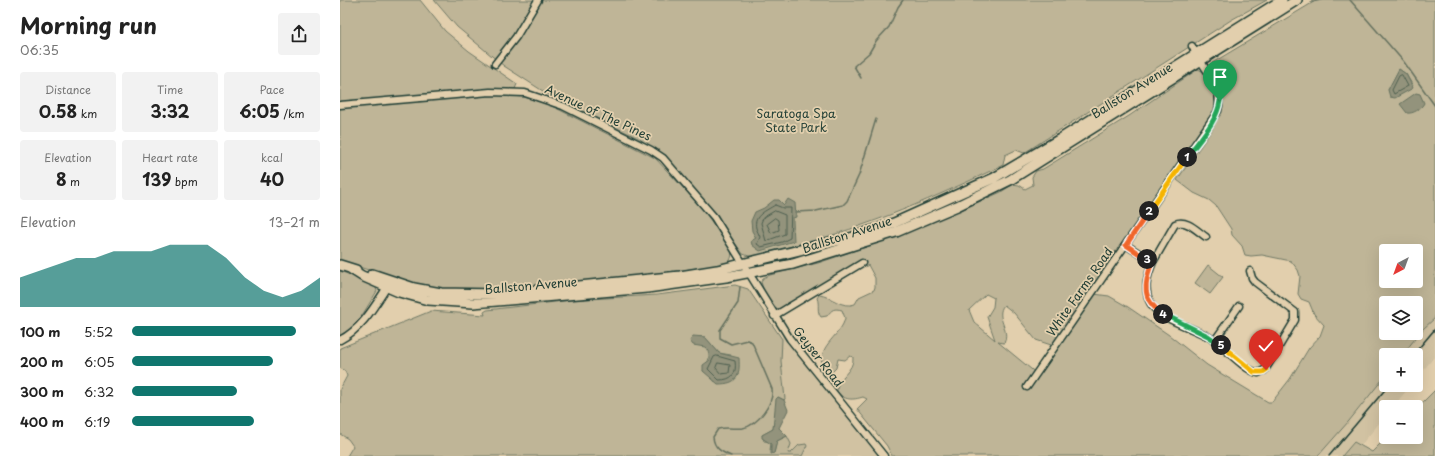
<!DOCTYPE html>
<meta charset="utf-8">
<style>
body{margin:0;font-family:"Playpen Sans",sans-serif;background:#f2f2f2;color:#222;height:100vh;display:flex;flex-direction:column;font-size:15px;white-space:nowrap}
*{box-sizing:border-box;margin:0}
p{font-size:13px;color:#767676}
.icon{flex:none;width:22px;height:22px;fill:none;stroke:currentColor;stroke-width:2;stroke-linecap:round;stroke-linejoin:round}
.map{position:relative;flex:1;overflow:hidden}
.details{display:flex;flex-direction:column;background:#fff;width:340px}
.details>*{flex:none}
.needle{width:26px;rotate:221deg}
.buttons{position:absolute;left:1039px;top:244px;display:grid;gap:8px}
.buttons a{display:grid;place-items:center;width:44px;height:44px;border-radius:4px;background:#fff;box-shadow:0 4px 16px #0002;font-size:20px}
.pin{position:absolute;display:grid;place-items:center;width:34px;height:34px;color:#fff;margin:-41px -17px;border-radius:50% 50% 50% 0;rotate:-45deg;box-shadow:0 0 4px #0007}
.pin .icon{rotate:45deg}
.km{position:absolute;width:20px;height:20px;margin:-10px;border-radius:50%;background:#222;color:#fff;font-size:11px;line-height:20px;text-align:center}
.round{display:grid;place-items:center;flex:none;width:42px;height:42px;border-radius:4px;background:#f2f2f2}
.headline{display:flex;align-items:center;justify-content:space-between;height:68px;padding:0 20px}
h1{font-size:22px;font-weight:700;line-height:30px}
.stats{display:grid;grid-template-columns:repeat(3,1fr);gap:6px;height:68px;padding:4px 20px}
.stats div{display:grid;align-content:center;border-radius:4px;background:#f2f2f2;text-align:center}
.stats b{font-size:17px;font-weight:700}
.stats small{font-size:11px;font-weight:400}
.stats p{font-size:11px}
.chart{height:112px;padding:8px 20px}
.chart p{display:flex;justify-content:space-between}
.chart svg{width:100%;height:72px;margin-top:4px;fill:#0f766e;opacity:.7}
ul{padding:0 20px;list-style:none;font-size:13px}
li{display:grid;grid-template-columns:64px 48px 1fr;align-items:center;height:30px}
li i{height:10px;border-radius:5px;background:#0f766e}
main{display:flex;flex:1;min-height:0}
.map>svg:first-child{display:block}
</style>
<main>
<section class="details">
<div class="headline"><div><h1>Morning run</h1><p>06:35</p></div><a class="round"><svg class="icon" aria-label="share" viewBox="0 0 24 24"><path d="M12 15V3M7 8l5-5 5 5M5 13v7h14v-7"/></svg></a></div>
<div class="stats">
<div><p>Distance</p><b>0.58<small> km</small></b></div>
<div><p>Time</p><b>3:32</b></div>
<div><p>Pace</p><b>6:05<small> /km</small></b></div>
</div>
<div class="stats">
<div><p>Elevation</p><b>8<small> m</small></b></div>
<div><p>Heart rate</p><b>139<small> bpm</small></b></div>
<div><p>kcal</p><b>40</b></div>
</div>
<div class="chart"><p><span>Elevation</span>13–21 m</p>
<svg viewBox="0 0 160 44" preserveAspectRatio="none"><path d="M0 44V26L10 22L20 18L30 14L40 14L50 10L60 10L70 10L80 6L90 6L100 6L110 14L120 26L130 34L140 38L150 34L160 26V44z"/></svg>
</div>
<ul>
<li><b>100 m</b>5:52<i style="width:87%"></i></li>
<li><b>200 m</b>6:05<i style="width:75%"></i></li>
<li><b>300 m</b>6:32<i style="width:56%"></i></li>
<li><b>400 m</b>6:19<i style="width:65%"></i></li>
</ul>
</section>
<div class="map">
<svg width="1095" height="456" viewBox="0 0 1095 456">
<rect width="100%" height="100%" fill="#e2cfad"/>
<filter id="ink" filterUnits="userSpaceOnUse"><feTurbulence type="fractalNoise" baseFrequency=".025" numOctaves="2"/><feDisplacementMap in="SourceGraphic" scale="8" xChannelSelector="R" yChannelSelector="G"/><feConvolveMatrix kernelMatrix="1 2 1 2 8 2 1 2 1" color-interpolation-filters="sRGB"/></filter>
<g filter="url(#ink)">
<path fill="#d1c2a2" d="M 1095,303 L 1095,356 L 1076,379 L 1076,355 L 1048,355 L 1076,333 Z
M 443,335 L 509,416 L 540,456 L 440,456 L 436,348 Z
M 1046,357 L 1046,385 L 1071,385 L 1053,407 L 1046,407 L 1046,415 L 1012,456 L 961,456 Z"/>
<path fill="#bfb597" stroke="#6f7966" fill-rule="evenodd" d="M 0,0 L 80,0 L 105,31 L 129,51 L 177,84 L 175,89 L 120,92 L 121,98 L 161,95 L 184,97 L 206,103 L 315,158 L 362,208 L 390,248 C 393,255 392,260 386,264 L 293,277 L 132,291 C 82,290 46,275 0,261 Z
M 94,0 L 927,0 L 891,20 L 684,153 L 676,150 L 665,155 L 663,165 C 596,197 529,227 456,245 C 441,249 425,255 409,256 L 403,254 L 367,204 L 323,155 L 298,138 L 209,95 L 164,66 L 117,27 Z
M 977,0 L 1095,0 L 1095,318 L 1083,329 L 1062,355 L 1046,355 L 1046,375 L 1009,421 L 978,456 L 552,456 L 547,446 L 517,409 L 527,399 L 523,397 C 513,400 504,401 497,391 C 496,378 515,371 513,357 L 510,356 L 505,360 L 498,359 L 496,368 L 492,372 L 482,366 C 478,344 502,335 505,318 L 502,310 C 494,308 492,309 487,316 L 481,317 C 476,311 480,305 477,298 L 479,295 C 491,296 502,309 515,304 L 519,297 L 534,290 L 535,287 L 535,278 L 528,265 L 525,267 L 520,261 L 442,308 L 438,309 C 429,303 424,292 421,282 L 423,278 L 430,275 L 478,263 L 558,236 L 623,209 L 661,192 L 673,184 L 679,185 L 685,189 L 693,185 L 692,177 L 696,171 L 703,169 L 789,116 L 858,69 L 864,72 C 875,86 878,100 872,117 L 754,294 L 769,296 L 788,307 L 829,335 L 867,365 L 928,402 L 932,402 L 950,379 L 969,348 L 980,336 L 984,325 L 974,314 L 969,302 L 961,299 L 958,294 L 960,276 L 958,270 L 951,261 L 922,255 L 911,256 L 905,255 L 902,246 L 892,235 L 891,229 L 876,206 L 869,200 L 854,193 L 837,180 L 872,130 L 883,107 C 882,94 869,74 872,63 ZM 1059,69 L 1066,74 L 1073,86 L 1048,90 ZM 1046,251 L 1076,251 L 1076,281 L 1046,281 ZM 646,294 L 654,298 L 653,307 L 647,317 L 655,340 L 634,322 L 629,310 ZM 1046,303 L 1076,303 L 1076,333 L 1046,333 ZM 664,305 L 674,313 L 696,340 L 714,346 L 715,349 L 706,366 L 697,374 L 658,342 L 664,343 C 671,330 654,317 664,305 Z
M 868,265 L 883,277 L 870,294 L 855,283 Z
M 0,271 L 35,285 L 37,291 L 18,322 L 0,338 Z
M 395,285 L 408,289 L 442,339 L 441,361 L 445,399 L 444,400 L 438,397 L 433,429 L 422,435 L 424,441 L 430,442 L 431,444 L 430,450 L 434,453 L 437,441 L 447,436 L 451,444 L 448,453 L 451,453 L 459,445 L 466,444 L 467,446 L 462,456 L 7,456 L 13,446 L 8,439 L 0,434 L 0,389 L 7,376 L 5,371 L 0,368 L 0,348 L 91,311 L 145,315 L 144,312 L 147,310 L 232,300 L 317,295 ZM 359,337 L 365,337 L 379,353 L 391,355 L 375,382 L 370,375 L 363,371 C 374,353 368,353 359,337 Z
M 1095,390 L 1095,456 L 1002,456 L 1014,442 L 1032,452 L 1047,437 L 1076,437 L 1076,409 Z"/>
<path fill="#93937b" stroke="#65715f" d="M 1059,69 L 1066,74 L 1073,88 L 1055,98 L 1050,97 L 1048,90 Z
M 1076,93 L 1080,94 L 1084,103 C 1081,109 1073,114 1067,113 L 1060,104 Z
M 448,199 L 455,203 L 456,217 L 453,218 L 453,221 L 454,241 L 420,251 L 412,245 L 411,241 L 416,238 L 412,231 L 411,221 L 415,212 L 424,208 L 434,200 L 439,200 L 444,205 Z
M 353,336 L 365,337 L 379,353 L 399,358 C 400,376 398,384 378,384 L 363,371 L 363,365 L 370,360 L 369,351 L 365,347 L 353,345 L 350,341 Z
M 438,397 L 444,400 L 448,410 L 439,428 L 447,436 L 437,441 L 434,453 L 431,454 L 431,444 L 422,438 L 422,435 L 433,429 L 436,399 Z"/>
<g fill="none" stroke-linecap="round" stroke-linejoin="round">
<path stroke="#4d5f50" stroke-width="1" d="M 1062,75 L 1068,86 L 1054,94 L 1052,90 L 1059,76 Z
M 435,205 L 443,208 L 451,208 L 450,238 L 442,242 L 421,247 L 417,244 L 420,237 C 419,234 417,231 416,228 C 413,215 426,211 435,205 Z
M 435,211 L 445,215 L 445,234 L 426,241 L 421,223 L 423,218 Z
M 435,218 L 438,220 L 439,230 L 431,233 L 427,224 Z
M 377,356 L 395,361 C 397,374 392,380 379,380 L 368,369 L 374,357 Z
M 378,363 L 390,365 L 389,373 L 381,374 L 376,368 Z"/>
<path stroke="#65715f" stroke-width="1.5" d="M 1010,0 L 1064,62 L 1095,106
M 971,2 L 981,0
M 521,78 L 514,66 L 529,53 L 536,41 L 549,27 L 558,7 L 563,0
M 455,212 L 476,211 L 503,205 L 507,201 L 519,175 L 536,119
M 391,456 C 381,452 374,448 373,437 L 378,429 C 387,427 395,429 403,428 C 418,425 434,403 432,389 L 412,342 L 407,340 L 391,344 L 380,338 L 380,330 L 398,303 L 400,287"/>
<defs>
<path id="minor" d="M 155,64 L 176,37 L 198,0
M 0,105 L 150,92 L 185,93 L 223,106 L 311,150 L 323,158 L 374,217 L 450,339 L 544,456
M 786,245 L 813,262 C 807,276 803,290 811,304 C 819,319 854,328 869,337 C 884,346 902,369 918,373 L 925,370 L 955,320 L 955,312 L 915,282 L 912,278 L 910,271
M 813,262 L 835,224 C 847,219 857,231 866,237
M 434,316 L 522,263
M 0,340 C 23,328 35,305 49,284
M 875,340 L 899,306
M 687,387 L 878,111 C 884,87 862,67 852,46"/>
<path id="highway" d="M 0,265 L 16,270
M 11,269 L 22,276 L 59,292 L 88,300 L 133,303 L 307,288 L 386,277 L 453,264 L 556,232 L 617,206 L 670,180 L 957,0
M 32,274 L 74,288 L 101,293 L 157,294 L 340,276 L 377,270 L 513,237 L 554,223 L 654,178 L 720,139 L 942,0"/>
</defs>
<use href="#minor" stroke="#1f3d34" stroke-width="9"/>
<use href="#highway" stroke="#1f3d34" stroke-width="12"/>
<use href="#minor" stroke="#e2cfad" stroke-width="6"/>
<use href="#highway" stroke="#e2cfad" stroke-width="9"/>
<path stroke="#1f3d34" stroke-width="1.5" d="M 1073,355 L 1095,329
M 989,456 L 1049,385"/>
</g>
</g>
<g fill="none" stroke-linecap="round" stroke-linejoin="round" filter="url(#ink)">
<defs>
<path id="split-1" d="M 847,157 C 859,140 877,122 880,101"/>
<path id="split-2" d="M 809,211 L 847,157"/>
<path id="split-3" d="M 807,259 L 786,245 L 809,211"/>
<path id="split-4" d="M 807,259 L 812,262 C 804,284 801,300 823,314"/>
<path id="split-5" d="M 823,314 L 868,336 L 881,345"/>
<path id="split-6" d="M 881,345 L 914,372 L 923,372 L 926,370"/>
</defs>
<use href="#split-1" stroke="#fff" stroke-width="8"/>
<use href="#split-2" stroke="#fff" stroke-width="8"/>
<use href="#split-3" stroke="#fff" stroke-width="8"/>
<use href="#split-4" stroke="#fff" stroke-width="8"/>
<use href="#split-5" stroke="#fff" stroke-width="8"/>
<use href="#split-6" stroke="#fff" stroke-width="8"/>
<use href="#split-1" stroke="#22a559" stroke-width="5"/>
<use href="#split-2" stroke="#f5b400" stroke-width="5"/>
<use href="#split-3" stroke="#f0652b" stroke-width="5"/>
<use href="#split-4" stroke="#f0652b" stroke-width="5"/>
<use href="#split-5" stroke="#22a559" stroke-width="5"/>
<use href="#split-6" stroke="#f5b400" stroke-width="5"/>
</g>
<g text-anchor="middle" stroke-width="3.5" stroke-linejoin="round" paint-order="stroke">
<g font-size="12" fill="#1f3d34" stroke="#e2cfad">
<text transform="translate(792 91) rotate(-32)" y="4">Ballston Avenue</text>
<text transform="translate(258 113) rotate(25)" y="4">Avenue of The Pines</text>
<text transform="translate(507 235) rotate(-18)" y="4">Ballston Avenue</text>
<text transform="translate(191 286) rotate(-5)" y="4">Ballston Avenue</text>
<text transform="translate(740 292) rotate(-55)" y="4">White Farms Road</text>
<text transform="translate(478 357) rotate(52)" y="4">Geyser Road</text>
</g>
<g font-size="12" fill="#274339" stroke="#e2cfad">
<text x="456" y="118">Saratoga Spa<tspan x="456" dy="14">State Park</tspan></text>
</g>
</g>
</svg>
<div class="buttons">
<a><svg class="needle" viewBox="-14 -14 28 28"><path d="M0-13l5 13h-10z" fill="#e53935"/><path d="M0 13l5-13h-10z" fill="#767676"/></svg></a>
<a><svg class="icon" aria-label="layers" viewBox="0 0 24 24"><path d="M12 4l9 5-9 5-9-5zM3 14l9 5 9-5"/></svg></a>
<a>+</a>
<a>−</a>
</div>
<div class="pin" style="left:880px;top:101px;background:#1e9e55"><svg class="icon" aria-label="arrive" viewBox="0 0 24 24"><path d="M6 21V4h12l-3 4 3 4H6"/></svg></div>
<div class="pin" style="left:926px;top:370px;background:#d93025"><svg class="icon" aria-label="check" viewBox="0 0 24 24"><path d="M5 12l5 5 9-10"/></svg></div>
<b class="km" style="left:847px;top:157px">1</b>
<b class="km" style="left:809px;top:211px">2</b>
<b class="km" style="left:807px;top:259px">3</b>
<b class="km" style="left:823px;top:314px">4</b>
<b class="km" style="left:881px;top:345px">5</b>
</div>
</main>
